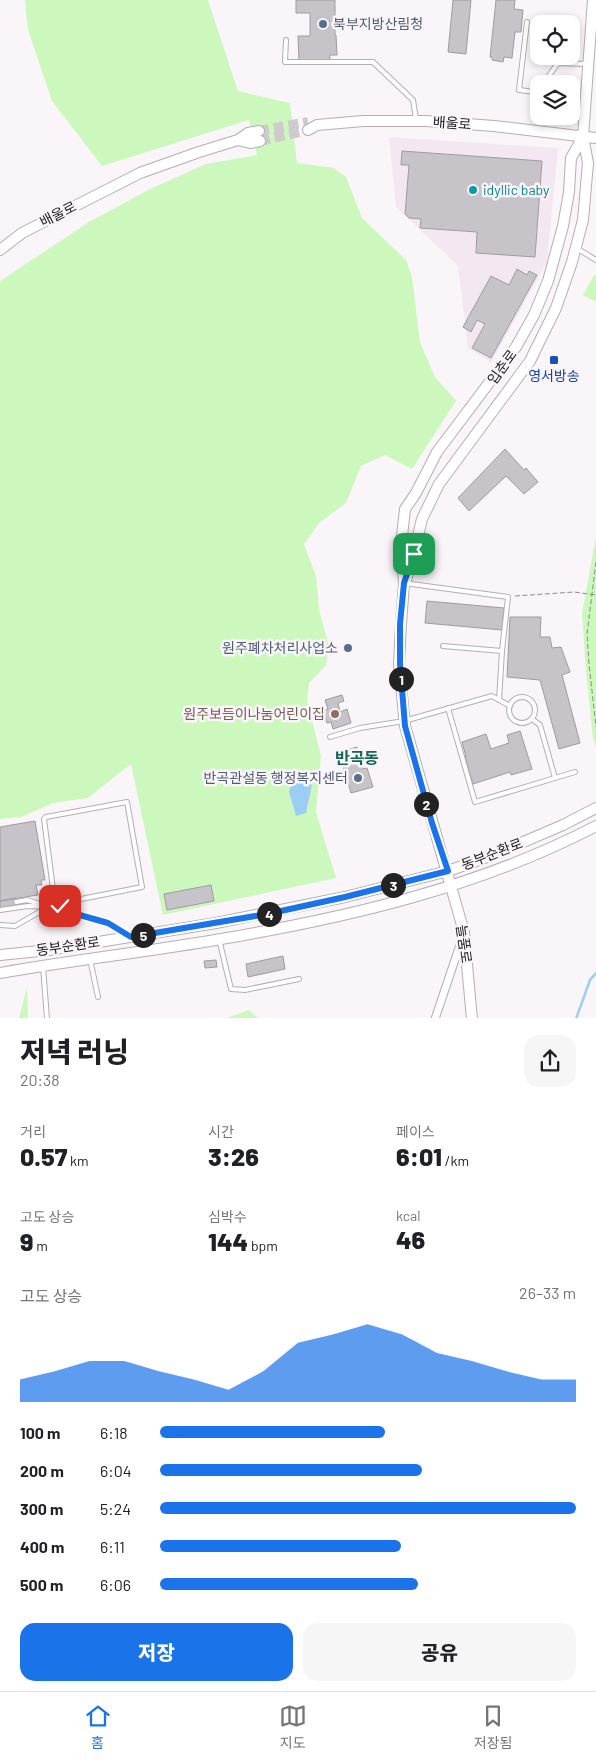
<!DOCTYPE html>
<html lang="ko">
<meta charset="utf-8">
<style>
body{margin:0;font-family:Barlow,"Noto Sans KR",sans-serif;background:#f6f6f6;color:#202124;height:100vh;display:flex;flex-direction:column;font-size:19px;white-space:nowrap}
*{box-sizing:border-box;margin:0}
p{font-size:16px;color:#757577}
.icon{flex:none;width:28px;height:28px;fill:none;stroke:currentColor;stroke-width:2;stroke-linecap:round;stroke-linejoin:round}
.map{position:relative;height:1018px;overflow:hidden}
.sheet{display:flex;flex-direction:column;background:#fff;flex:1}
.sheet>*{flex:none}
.buttons{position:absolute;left:530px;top:15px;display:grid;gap:10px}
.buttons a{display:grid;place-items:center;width:50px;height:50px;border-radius:10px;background:#fff;box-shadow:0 2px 8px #0003;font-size:25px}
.pin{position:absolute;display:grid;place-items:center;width:42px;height:42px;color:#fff;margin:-21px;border-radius:10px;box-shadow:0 2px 8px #0006}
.km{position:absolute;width:25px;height:25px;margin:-12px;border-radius:50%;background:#222;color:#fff;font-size:14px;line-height:25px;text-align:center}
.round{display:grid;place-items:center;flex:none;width:52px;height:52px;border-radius:15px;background:#f6f6f6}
.summary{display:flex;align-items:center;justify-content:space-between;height:85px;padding:0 20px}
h1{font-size:28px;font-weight:800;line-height:38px}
.stats{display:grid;grid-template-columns:repeat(3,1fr);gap:8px;height:85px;padding:5px 20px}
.stats div{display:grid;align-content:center}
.stats b{font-size:25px;font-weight:800}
.stats small{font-size:14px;font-weight:400}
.stats p{font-size:14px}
.chart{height:140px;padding:10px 20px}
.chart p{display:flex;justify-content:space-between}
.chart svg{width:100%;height:90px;margin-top:5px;fill:#1a73e8;opacity:.7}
.primary-button{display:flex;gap:10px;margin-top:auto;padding:10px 20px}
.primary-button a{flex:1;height:58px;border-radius:15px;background:#1a73e8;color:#fff;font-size:20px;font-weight:800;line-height:58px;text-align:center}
.primary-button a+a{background:#f6f6f6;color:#202124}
ul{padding:0 20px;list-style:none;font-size:16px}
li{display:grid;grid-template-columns:80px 60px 1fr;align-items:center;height:38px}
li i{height:12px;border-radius:6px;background:#1a73e8}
.menu{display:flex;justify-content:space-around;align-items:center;height:70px;border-top:1px solid #e0e0e0;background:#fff;font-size:14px;color:#757577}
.menu a{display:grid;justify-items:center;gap:2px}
.menu .selected{color:#1a73e8}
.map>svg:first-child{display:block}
</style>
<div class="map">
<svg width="596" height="1019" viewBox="0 0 596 1019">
<rect width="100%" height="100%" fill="#faf5f9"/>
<path fill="#f3e8f2" d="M 389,137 L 558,148 L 547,262 L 491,363 L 468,348 L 458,266 L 396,207 Z"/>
<path fill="#ccf8be" d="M 25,0 L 208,0 L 238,91 L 290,103 L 297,163 L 334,168 L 346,177 L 362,218 L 406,260 L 412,277 L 420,342 L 435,377 L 456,401 L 412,469 L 385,455 L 361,466 L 346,503 L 319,523 L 304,544 L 316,576 L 319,610 L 329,646 L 326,665 L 309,683 L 307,701 L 321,756 L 316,812 L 336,878 L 163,915 L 131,764 L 88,798 L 53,803 L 21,817 L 0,819 L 0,281 L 89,222 L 150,189 L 206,164 L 257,155 L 249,120 L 102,166 L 52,101 L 28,30 Z
M 594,275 L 596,276 L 596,302 L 583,295 Z
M 596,536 L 596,747 L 593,738 L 586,671 L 582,614 Z
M 27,987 L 28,1018 L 19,1018 Z
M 249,1010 L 258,1018 L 227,1018 Z"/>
<path fill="#9ccef5" d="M 304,771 L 311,773 C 314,784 308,801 306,813 L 296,816 L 289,792 L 293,778 Z"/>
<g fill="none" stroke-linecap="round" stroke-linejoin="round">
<path stroke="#9ccef5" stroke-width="2.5" d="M 576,1019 L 590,980 L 596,973"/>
</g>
<path fill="#c6c3c9" stroke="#9f9ca1" d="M 296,0 L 335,0 L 335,35 L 336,35 L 337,55 L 330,55 L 330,61 L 299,61 L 298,36 L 310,36 L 310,13 L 296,13 Z
M 453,0 L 471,0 L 466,54 L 448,52 Z
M 496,0 L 515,0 L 514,9 L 523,10 L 521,32 L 515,32 L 512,58 L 504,57 L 503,62 L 492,60 L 492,57 L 490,57 Z
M 402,151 L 542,161 L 535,257 L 476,253 L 477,232 L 420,228 L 421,219 L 409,218 L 405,214 L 409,165 L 401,165 Z
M 517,269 L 527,275 L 529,271 L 537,275 L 491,358 L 472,348 L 485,324 L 477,320 L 471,332 L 463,327 L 491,276 L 509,285 Z
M 505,449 L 524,470 L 526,468 L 538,482 L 524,494 L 506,476 L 469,511 L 458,498 Z
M 427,601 L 504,608 L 502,630 L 425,623 Z
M 510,617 L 541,617 L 540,637 L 550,637 L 552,648 L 561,647 L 570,672 L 562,675 L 580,743 L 559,749 L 540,680 L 507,677 Z
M 342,695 L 344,701 L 338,703 L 340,712 L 347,709 L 351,723 L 333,729 L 331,722 L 327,723 L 323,711 L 328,709 L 325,700 Z
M 520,731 L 532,769 L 511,775 L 510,772 L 473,784 L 465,757 L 466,757 L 462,742 L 486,734 L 491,749 L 509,743 L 507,735 Z
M 357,747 L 363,769 L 367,768 L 373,787 L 351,793 L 339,752 Z
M 35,821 L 45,880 L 41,880 L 42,885 L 36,885 L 38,895 L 0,901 L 0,827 Z
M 211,885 L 214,901 L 167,910 L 164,894 Z
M 16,898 L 17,905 L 0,908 L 0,901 Z
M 283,956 L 285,969 L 248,977 L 246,964 Z
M 216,960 L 217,967 L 205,968 L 204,961 Z"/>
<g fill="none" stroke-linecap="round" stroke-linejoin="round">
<path stroke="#cfcace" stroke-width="10" stroke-dasharray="10 5" stroke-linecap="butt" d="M 259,131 L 308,122
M 260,141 L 308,130"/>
<defs>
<path id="lane" d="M 527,22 L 519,90 L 535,92 L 539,88
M 286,40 L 285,62 L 373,62 L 413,100 L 416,119
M 543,84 L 558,63 L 586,64
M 578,249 L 596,260
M 404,583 L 508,597 L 502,651
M 443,646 L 502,651 L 499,700
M509 710a13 13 0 1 1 26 0a13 13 0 1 1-26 0Z
M 448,708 L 475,802 L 575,772
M 532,719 L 540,725 L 555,778
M 330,737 L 360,728 L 404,721 L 492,696 L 510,706
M 16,902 L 27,900 L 43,905
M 0,910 L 28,906 L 54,907 L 108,923 L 127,935
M 0,925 L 15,926 L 48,907 L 53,889 L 44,819 L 46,817 L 127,802 L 142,887 L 61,903 L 60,907 L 62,910
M 219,939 L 231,989 L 245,990 L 299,979
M 90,959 L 98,997
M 43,966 L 47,1019"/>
<path id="street" d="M 435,1019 L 463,936"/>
<path id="secondary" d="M 308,130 L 317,125 L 363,121 L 426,121 L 494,126 L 596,138
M 238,140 L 248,133 L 259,131
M 0,250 L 22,233 L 140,173 L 199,152 L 238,140 L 250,143 L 260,141
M 406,580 L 414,553 L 422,519 L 439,484 L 530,361 L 556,308 L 572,262 L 583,220 L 588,163 L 583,137 L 593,0
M 0,955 L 49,950 L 216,923 L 345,897 L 448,871 L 493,855 L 563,825 L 596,808
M 0,973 C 73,960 147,952 221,939 C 350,917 479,887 596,826
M 472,1019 L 464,932 L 405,726 L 399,664 L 401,624 L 404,583 L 401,545 L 405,509 L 416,493 L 437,452 L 516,347 L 534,315 L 548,281 L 563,226 L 569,192 L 571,158 L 583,137"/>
</defs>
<use href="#lane" stroke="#b3afb3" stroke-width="6"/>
<use href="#street" stroke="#b3afb3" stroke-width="9"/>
<use href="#secondary" stroke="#b3afb3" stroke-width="12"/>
<path stroke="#8e8b8d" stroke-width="1" stroke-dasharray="5 2.5" stroke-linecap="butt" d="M 596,562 L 587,634 L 589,664 L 596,727
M 515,596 L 574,592 L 596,595"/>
<use href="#lane" stroke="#fff" stroke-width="4"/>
<use href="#street" stroke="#fff" stroke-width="7"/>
<use href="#secondary" stroke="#fff" stroke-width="10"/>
</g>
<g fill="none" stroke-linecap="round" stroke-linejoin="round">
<defs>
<path id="route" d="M 60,906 L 62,910 L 108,923 L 131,937 L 267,914 L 345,897 L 448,871 L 432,823 L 405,726 L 400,664 L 400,624 L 404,583 L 414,554"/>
</defs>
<use href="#route" stroke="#fff" stroke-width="10"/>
<use href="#route" stroke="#1a73e8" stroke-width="6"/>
</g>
<g fill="#5c6f8a" stroke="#faf5f9" stroke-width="2">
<circle cx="323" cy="24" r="5"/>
<circle cx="348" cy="648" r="5"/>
<circle cx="358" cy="778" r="5"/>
</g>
<circle fill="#0f9aa8" stroke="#faf5f9" stroke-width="2" cx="473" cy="190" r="5"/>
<rect fill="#1a4fb4" stroke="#faf5f9" stroke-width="2" x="549" y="355" width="10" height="10" rx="2.5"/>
<circle fill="#8d6e63" stroke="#faf5f9" stroke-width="2" cx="335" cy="714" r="5"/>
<g text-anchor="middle" stroke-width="5" stroke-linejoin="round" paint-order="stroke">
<g font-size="14" fill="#4e5e75" stroke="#faf5f9" text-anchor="end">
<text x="333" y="29" text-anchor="start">북부지방산림청</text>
<text x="338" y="653">원주폐차처리사업소</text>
<text x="348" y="783">반곡관설동 행정복지센터</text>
</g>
<g font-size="14" fill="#222021" stroke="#faf5f9">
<text transform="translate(452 123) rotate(4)" y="5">배울로</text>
<text transform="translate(58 214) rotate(-27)" y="5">배울로</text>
<text transform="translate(502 367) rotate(-54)" y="5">입춘로</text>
<text transform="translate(492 854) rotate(-21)" y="5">동부순환로</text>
<text transform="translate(464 944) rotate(82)" y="5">늘품로</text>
<text transform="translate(68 946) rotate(-8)" y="5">동부순환로</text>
</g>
<g font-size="14" fill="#0d838f" stroke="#faf5f9" text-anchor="start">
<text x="483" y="195">idyllic baby</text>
</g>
<g font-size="14" fill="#164399" stroke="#faf5f9">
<text x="554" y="381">영서방송</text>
</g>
<g font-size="14" fill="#785e54" stroke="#faf5f9" text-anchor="end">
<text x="325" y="719">원주보듬이나눔어린이집</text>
</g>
<g font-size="16" font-weight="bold" fill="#156655" stroke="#faf5f9">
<text x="357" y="764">반곡동</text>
</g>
</g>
</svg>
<div class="buttons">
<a><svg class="icon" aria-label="locate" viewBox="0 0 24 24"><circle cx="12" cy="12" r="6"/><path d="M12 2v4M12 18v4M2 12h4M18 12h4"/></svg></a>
<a><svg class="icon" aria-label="layers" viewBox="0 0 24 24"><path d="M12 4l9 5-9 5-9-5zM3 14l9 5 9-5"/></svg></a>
</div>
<div class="pin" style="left:414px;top:554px;background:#1e9e55"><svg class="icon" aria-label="arrive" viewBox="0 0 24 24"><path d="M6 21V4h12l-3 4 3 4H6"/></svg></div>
<div class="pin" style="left:60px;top:906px;background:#d93025"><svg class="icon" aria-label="check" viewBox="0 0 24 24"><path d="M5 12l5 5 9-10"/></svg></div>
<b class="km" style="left:401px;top:679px">1</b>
<b class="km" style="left:426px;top:804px">2</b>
<b class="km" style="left:393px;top:885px">3</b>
<b class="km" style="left:269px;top:914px">4</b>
<b class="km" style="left:143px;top:935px">5</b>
</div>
<section class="sheet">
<div class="summary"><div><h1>저녁 러닝</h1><p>20:38</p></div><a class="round"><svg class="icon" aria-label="share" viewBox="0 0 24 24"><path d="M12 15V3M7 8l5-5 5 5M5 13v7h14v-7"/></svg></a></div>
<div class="stats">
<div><p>거리</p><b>0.57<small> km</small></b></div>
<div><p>시간</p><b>3:26</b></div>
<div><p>페이스</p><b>6:01<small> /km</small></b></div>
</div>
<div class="stats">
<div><p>고도 상승</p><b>9<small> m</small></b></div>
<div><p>심박수</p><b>144<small> bpm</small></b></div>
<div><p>kcal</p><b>46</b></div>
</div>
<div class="chart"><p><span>고도 상승</span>26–33 m</p>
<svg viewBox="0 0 160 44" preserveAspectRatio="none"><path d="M0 44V33L10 29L20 24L30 24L40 29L50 33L60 38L70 29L80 15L90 11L100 6L110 11L120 20L130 24L140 29L150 33L160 33V44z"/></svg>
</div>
<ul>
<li><b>100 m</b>6:18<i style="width:54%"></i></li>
<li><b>200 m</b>6:04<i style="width:63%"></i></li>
<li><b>300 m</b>5:24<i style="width:100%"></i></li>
<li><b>400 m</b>6:11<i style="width:58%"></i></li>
<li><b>500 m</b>6:06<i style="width:62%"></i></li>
</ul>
<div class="primary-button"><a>저장</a><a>공유</a></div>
</section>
<nav class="menu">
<a class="selected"><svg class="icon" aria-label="home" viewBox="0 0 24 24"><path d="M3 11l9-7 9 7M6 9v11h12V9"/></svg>홈</a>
<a><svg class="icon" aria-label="map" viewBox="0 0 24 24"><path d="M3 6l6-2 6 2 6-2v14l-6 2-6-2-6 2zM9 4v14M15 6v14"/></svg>지도</a>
<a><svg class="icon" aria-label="saved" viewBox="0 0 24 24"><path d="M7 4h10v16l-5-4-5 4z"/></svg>저장됨</a>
</nav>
